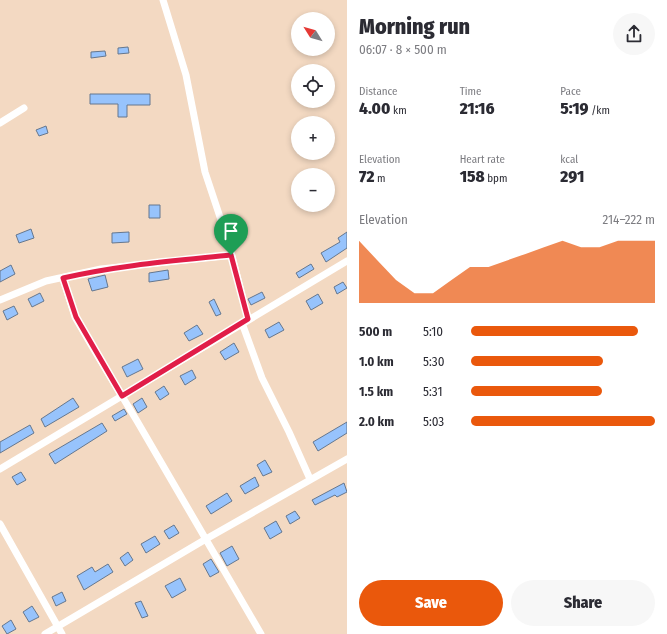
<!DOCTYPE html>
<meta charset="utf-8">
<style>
body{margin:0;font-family:"Fira Sans Condensed",sans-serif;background:#f7f7f7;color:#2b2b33;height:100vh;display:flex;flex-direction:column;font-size:15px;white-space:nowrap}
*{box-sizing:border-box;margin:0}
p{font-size:13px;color:#7c7c81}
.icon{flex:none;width:22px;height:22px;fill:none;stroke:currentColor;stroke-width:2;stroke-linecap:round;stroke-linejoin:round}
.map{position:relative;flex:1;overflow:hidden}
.details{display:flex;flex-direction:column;background:#fff;width:320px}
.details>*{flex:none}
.needle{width:26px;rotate:307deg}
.fabs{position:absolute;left:291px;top:12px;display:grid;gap:8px}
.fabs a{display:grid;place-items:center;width:44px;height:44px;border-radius:50%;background:#fff;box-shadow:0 2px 6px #0003;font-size:20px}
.pin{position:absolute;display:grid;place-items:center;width:34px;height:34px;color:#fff;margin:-41px -17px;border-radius:50% 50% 50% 0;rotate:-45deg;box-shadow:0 0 4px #0007}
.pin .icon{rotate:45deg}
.round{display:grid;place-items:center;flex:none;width:42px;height:42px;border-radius:21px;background:#f7f7f7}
.headline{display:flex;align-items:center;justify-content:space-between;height:68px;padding:0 12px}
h1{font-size:22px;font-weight:800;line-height:30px}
.stats{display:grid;grid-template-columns:repeat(3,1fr);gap:6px;height:68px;padding:4px 12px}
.stats div{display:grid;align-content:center}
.stats b{font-size:17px;font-weight:800}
.stats small{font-size:11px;font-weight:400}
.stats p{font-size:11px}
.chart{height:112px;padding:8px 12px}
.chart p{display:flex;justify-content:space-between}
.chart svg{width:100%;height:72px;margin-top:4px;fill:#ea580c;opacity:.7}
.button{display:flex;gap:8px;margin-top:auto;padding:8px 12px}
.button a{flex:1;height:46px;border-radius:24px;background:#ea580c;color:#fff;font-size:16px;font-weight:800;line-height:46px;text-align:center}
.button a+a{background:#f7f7f7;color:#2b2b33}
ul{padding:0 12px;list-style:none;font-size:13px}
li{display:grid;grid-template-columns:64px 48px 1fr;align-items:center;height:30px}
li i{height:10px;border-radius:5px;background:#ea580c}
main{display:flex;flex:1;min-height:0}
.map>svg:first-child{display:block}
</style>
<main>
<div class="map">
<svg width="347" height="634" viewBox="0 0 347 634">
<rect width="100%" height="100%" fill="#f3d9c2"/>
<path fill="#97c3fc" stroke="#65778e" d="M 128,47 L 129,53 L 118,54 L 118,48 Z
M 105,51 L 106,56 L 91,58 L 91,52 Z
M 90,94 L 150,94 L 150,105 L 127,105 L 127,117 L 118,117 L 118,104 L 90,104 Z
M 46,126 L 48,133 L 39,136 L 36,130 Z
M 149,205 L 160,205 L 160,218 L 149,218 Z
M 31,229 L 34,238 L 19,243 L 16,235 Z
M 129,232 L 129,242 L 112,243 L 112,233 Z
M 347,232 L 347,248 L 326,262 L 321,253 L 340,242 L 338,238 Z
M 311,264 L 314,269 L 299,278 L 296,273 Z
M 11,265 L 15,274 L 0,282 L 0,271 Z
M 168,270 L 169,279 L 149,282 L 149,273 Z
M 105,275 L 108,287 L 92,291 L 88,279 Z
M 343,282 L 347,288 L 337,294 L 334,287 Z
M 262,292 L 265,298 L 251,305 L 248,299 Z
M 40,293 L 44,301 L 32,307 L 28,299 Z
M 318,294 L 323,303 L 311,310 L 306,301 Z
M 214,299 L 221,314 L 216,316 L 209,302 Z
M 14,306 L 18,314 L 7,320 L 3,311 Z
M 279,322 L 284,330 L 269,338 L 265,330 Z
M 197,325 L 203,334 L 189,341 L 184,333 Z
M 234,343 L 239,352 L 225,360 L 220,352 Z
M 138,359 L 143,369 L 127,377 L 122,367 Z
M 192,370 L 196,378 L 185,385 L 180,376 Z
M 164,386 L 169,394 L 160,400 L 155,392 Z
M 73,398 L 79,407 L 45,427 L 41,419 Z
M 142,398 L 147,407 L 138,413 L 133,404 Z
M 124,409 L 127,414 L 115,421 L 112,416 Z
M 347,422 L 347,433 L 318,451 L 313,442 Z
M 102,423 L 107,431 L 55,464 L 49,454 Z
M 30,425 L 34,433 L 0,453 L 0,442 Z
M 265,460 L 272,472 L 263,476 L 257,465 Z
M 21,472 L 26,480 L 17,485 L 12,477 Z
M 255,477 L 259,486 L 245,494 L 240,486 Z
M 344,483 L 347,492 L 337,497 L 335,495 L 315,505 L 312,500 Z
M 227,493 L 232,501 L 211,514 L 206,506 Z
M 295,511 L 300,518 L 290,524 L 286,516 Z
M 276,521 L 282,532 L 270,539 L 264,528 Z
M 174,525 L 179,533 L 169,539 L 164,531 Z
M 155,536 L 160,544 L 146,553 L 141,544 Z
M 232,546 L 239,559 L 227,566 L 220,553 Z
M 128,552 L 133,560 L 125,566 L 120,558 Z
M 211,559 L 219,572 L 210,577 L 203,564 Z
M 108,564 L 113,572 L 84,590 L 77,576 L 92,567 L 95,572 Z
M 180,578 L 186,590 L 172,598 L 165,586 Z
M 62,592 L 66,601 L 56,606 L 52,597 Z
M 141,601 L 148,616 L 142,618 L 135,603 Z
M 32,606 L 39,617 L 29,622 L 23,612 Z
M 11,620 L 16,629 L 7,634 L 2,626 Z"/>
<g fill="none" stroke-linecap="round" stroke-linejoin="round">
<path stroke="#fff" stroke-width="7" d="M 163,0 L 186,75 L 205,172 L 229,244 L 248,319
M 0,123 L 24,108
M 63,278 L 75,317 L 93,348 L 137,421 L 261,634
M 0,300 L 46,281 L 101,269 L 231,255
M 242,323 L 262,378 L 289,432 L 310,479
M 0,469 L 347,261
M 0,524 L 62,634
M 45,634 L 206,539 L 347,459"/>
</g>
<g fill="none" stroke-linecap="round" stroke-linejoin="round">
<defs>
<path id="route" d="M 231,255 L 248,319 L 122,396 L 76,317 L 63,278 C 120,265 173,261 231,255 Z"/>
</defs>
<use href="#route" stroke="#fff" stroke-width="8"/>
<use href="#route" stroke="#e11d48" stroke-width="5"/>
</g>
</svg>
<div class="fabs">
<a><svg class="needle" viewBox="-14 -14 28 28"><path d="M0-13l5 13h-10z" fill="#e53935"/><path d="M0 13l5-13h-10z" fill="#7c7c81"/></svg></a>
<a><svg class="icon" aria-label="locate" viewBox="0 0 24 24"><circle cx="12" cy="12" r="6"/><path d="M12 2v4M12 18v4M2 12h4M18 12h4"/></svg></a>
<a>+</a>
<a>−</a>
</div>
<div class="pin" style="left:231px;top:255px;background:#1e9e55"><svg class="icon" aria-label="arrive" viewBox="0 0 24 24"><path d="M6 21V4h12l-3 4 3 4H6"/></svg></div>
</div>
<section class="details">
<div class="headline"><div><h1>Morning run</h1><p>06:07 · 8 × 500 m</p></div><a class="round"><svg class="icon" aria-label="share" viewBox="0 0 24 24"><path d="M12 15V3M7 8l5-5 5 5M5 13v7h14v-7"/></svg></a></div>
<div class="stats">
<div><p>Distance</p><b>4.00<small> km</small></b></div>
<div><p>Time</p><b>21:16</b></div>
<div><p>Pace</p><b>5:19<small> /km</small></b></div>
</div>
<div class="stats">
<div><p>Elevation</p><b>72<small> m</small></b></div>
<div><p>Heart rate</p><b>158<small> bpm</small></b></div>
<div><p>kcal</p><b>291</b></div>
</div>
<div class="chart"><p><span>Elevation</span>214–222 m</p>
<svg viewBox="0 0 160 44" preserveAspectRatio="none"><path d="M0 44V6L10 18L20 30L30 38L40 38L50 30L60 22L70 22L80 18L90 14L100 10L110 6L120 10L130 10L140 6L150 6L160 6V44z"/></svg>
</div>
<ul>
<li><b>500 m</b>5:10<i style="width:91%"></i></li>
<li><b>1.0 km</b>5:30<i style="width:72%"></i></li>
<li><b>1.5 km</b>5:31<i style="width:71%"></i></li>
<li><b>2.0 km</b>5:03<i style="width:100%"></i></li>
</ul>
<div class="button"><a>Save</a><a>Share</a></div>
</section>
</main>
